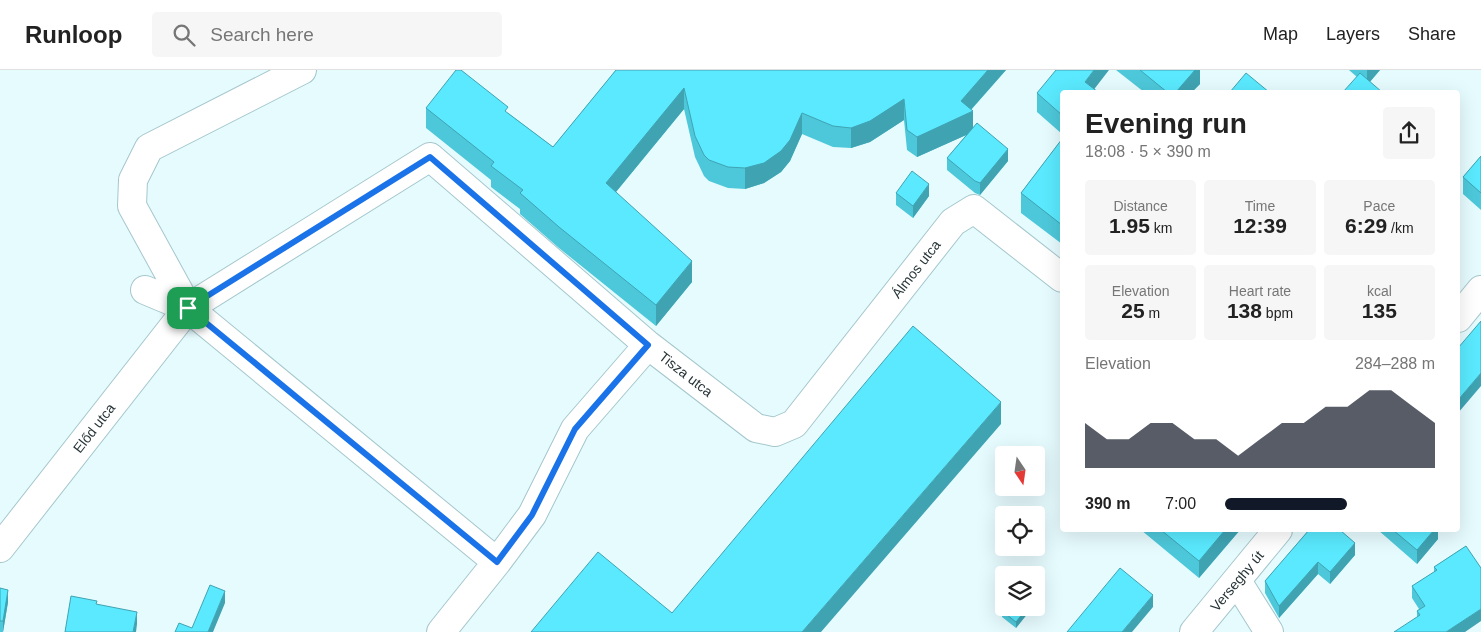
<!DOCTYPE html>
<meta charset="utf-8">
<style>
body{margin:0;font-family:Arial,sans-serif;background:#f6f6f6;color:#222;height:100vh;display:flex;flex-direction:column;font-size:19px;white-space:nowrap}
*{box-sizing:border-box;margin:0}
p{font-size:16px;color:#767676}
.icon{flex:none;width:28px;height:28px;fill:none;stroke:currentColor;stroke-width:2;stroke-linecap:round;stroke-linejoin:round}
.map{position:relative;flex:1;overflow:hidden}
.panel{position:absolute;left:1060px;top:20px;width:400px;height:442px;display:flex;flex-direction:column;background:#fff;border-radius:5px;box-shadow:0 5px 20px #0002}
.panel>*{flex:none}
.needle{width:32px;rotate:167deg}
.fabs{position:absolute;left:995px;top:376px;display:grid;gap:10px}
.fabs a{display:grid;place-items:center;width:50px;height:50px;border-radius:5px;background:#fff;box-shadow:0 5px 20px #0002;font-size:25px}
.pin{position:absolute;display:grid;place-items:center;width:42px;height:42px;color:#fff;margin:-21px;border-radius:10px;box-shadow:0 2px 8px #0006}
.round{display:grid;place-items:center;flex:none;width:52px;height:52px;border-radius:5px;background:#f6f6f6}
.head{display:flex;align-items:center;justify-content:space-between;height:85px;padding:0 25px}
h1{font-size:28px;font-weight:600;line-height:38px}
.stats{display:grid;grid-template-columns:repeat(3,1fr);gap:8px;height:85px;padding:5px 25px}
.stats div{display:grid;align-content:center;border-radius:5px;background:#f6f6f6;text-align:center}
.stats b{font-size:21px;font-weight:600}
.stats small{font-size:14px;font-weight:400}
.stats p{font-size:14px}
.chart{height:140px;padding:10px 25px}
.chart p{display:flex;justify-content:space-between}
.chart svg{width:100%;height:90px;margin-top:5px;fill:#111827;opacity:.7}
ul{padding:0 25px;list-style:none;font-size:16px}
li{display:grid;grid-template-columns:80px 60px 1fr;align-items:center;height:38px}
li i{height:12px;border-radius:6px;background:#111827}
header{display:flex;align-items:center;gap:30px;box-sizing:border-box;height:70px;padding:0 25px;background:#fff;border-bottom:1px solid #e0e0e0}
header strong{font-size:24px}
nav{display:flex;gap:28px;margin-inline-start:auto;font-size:18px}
.search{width:350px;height:45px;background:#f6f6f6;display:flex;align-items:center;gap:12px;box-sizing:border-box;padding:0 18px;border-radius:5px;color:#767676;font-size:19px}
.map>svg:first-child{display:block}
</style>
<header>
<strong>Runloop</strong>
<div class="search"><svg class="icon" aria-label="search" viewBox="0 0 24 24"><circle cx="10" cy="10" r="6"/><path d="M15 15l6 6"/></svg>Search here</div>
<nav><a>Map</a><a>Layers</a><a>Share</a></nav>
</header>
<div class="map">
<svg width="1481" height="562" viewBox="0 0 1481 562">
<rect width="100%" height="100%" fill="#e6fbfe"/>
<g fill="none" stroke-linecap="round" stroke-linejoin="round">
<defs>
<path id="minor" d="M 302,0 L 149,78 L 133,110 L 132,136 L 188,238 L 497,492
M 145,220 L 188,238 L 430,87 L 648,275 L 756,358 L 775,362 L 794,354 L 953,152 L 974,139 L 1062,208
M 0,478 L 188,238
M 1237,511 L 1269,562
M 441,562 L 497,492 L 532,445 L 575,359 L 648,275"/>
<path id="major" d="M 1458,248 L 1481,220
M 1194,562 L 1278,460"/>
</defs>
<use href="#minor" stroke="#a5c7cc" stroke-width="30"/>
<use href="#major" stroke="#a5c7cc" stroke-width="30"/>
<use href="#minor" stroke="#fff" stroke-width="28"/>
<use href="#major" stroke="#fff" stroke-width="28"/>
</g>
<path fill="#4dc8da" d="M 616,0 L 1006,0 L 971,40 L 973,57 L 1008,91 L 980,125 L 975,123 L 947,100 L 947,88 L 966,65 L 917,87 L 907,80 L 904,50 L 870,72 L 851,78 L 833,77 L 802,64 L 790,91 L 781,102 L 764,113 L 745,119 L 728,118 L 709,111 L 704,106 L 695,87 L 684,39 L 616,122 L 692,212 L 656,256 L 559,178 L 520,144 L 520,139 L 491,117 L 491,110 L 426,58 L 426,38 L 508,43 L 553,77 Z
M 1116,0 L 1200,0 L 1200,14 L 1192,22 L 1144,22 Z
M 1349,0 L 1380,0 L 1370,12 L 1357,7 Z
M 1094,19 L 1062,22 L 1062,64 L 1037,42 L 1037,23 Z
M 1062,69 L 1062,174 L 1021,143 L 1021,123 Z
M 1481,86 L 1481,140 L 1463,124 L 1463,107 Z
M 896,123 L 929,126 L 913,148 L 896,135 Z
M 1141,460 L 1240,460 L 1199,508 Z
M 1309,460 L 1355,485 L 1330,514 L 1318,504 L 1279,548 L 1265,523 L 1265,511 Z
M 1378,460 L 1438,460 L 1438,469 L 1417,494 Z
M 1466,476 L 1465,562 L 1417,547 L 1417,541 L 1419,539 L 1412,528 L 1412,516 L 1434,502 L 1434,497 Z
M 0,518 L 8,532 L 3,562 L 0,562 Z
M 1032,538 L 1016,558 L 1002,547 L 1002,541 Z"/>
<path fill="#3fa3b2" d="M 988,0 L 1006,0 L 967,44 L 973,41 L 973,62 L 917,87 L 917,67 L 961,31 Z
M 1094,0 L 1109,0 L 1092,22 L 1085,12 Z
M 1195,0 L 1200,0 L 1200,14 L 1192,22 L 1176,22 Z
M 1367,0 L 1380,0 L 1367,15 Z
M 684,18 L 684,39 L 606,134 L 606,113 Z
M 904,29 L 904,50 L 870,72 L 851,78 L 851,58 Z
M 802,43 L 802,64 L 790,91 L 781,102 L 764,113 L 745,119 L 745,98 Z
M 1008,79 L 1008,91 L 980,125 L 980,113 Z
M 929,114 L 929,126 L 913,148 L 913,136 Z
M 692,191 L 692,212 L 656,256 L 656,235 Z
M 1481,303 L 1481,316 L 1458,343 L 1458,330 Z
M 1001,332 L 1001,354 L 821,562 L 802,562 Z
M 1225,460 L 1240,460 L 1199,508 L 1199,491 Z
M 1434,460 L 1438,460 L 1438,469 L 1417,494 L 1417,480 Z
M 1355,473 L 1355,485 L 1330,514 L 1330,502 Z
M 1318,492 L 1318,504 L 1279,548 L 1279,536 Z
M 8,520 L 8,532 L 3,562 L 3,551 Z
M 225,521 L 225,533 L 213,562 L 208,562 Z
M 1153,525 L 1153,537 L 1132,562 L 1122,562 Z
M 1027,538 L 1032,538 L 1016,558 L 1016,552 Z
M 1481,539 L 1481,551 L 1465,562 L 1446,562 Z
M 137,542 L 137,554 L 136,562 L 133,562 Z"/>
<path fill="#5ae9fe" stroke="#3fa3b2" d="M 456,0 L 461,0 L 508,37 L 505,41 L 553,77 L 616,0 L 988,0 L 961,31 L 973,41 L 917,67 L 907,60 L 904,29 L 870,51 L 851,58 L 833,56 L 802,43 L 790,70 L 781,81 L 764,93 L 745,98 L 728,97 L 709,90 L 704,85 L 695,66 L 684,18 L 606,113 L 692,191 L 656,235 L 559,157 L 520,123 L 523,120 L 491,96 L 494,92 L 426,38 Z
M 1056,0 L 1094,0 L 1085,12 L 1098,22 L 1062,22 L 1062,45 L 1037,23 Z
M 1140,0 L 1195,0 L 1176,22 L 1167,22 Z
M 1246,3 L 1269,22 L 1230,22 Z
M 1360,3 L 1382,22 L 1343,22 Z
M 977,53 L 1008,79 L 980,113 L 975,111 L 947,88 Z
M 1062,69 L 1062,155 L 1021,123 Z
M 1481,86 L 1481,123 L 1463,107 Z
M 912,101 L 929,114 L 913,136 L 896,123 Z
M 1481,251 L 1481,303 L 1458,330 L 1458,278 Z
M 913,256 L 1001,332 L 802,562 L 531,562 L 598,482 L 672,543 Z
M 1161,460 L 1225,460 L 1199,491 Z
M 1309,460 L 1340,460 L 1355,473 L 1330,502 L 1318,492 L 1279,536 L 1265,511 Z
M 1393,460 L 1434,460 L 1417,480 Z
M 1466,476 L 1481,498 L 1481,539 L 1446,562 L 1394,562 L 1420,545 L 1417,541 L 1425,536 L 1412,516 L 1437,500 L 1434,497 Z
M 1120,498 L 1153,525 L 1122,562 L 1067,562 Z
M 210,515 L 225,521 L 208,562 L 175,562 L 179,553 L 192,558 Z
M 0,518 L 8,520 L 3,551 L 0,551 Z
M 71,526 L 97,531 L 96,534 L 137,542 L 133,562 L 65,562 Z
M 1004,538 L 1027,538 L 1016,552 L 1002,541 Z"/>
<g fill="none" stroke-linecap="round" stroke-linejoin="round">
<defs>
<path id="route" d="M 430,87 L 648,275 L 575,359 L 532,445 L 497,492 L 188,238 Z"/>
</defs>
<use href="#route" stroke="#fff" stroke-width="10"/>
<use href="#route" stroke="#1a73e8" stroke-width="6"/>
</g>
<g text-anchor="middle" stroke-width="5" stroke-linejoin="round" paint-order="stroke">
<g font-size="14" fill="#283538" stroke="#fff">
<text transform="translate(916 199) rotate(-52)" y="5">Álmos utca</text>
<text transform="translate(686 304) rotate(38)" y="5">Tisza utca</text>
<text transform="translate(94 358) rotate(-52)" y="5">Előd utca</text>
<text transform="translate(1237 511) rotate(-50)" y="5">Verseghy út</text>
</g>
</g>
</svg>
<div class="fabs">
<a><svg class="needle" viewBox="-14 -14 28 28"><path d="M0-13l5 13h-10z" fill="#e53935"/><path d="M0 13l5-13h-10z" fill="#767676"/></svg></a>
<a><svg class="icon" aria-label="locate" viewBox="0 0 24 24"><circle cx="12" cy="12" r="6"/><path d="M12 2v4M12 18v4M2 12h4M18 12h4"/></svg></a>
<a><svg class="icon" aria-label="layers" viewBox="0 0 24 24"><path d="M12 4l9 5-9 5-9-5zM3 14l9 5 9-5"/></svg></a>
</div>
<div class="pin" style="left:188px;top:238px;background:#1e9e55"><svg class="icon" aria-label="arrive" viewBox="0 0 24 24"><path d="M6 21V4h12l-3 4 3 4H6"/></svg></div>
<section class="panel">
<div class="head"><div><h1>Evening run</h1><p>18:08 · 5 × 390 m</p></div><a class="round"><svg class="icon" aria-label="share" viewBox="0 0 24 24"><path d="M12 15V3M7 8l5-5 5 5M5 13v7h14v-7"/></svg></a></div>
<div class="stats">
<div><p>Distance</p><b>1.95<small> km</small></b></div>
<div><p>Time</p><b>12:39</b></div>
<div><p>Pace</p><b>6:29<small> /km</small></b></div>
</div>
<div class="stats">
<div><p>Elevation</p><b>25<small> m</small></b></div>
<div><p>Heart rate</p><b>138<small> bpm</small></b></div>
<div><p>kcal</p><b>135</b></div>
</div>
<div class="chart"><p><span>Elevation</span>284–288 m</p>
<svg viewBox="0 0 160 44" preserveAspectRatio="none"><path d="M0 44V22L10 30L20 30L30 22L40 22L50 30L60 30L70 38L80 30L90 22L100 22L110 14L120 14L130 6L140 6L150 14L160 22V44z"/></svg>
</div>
<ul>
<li><b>390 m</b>7:00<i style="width:58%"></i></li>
</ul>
</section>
</div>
